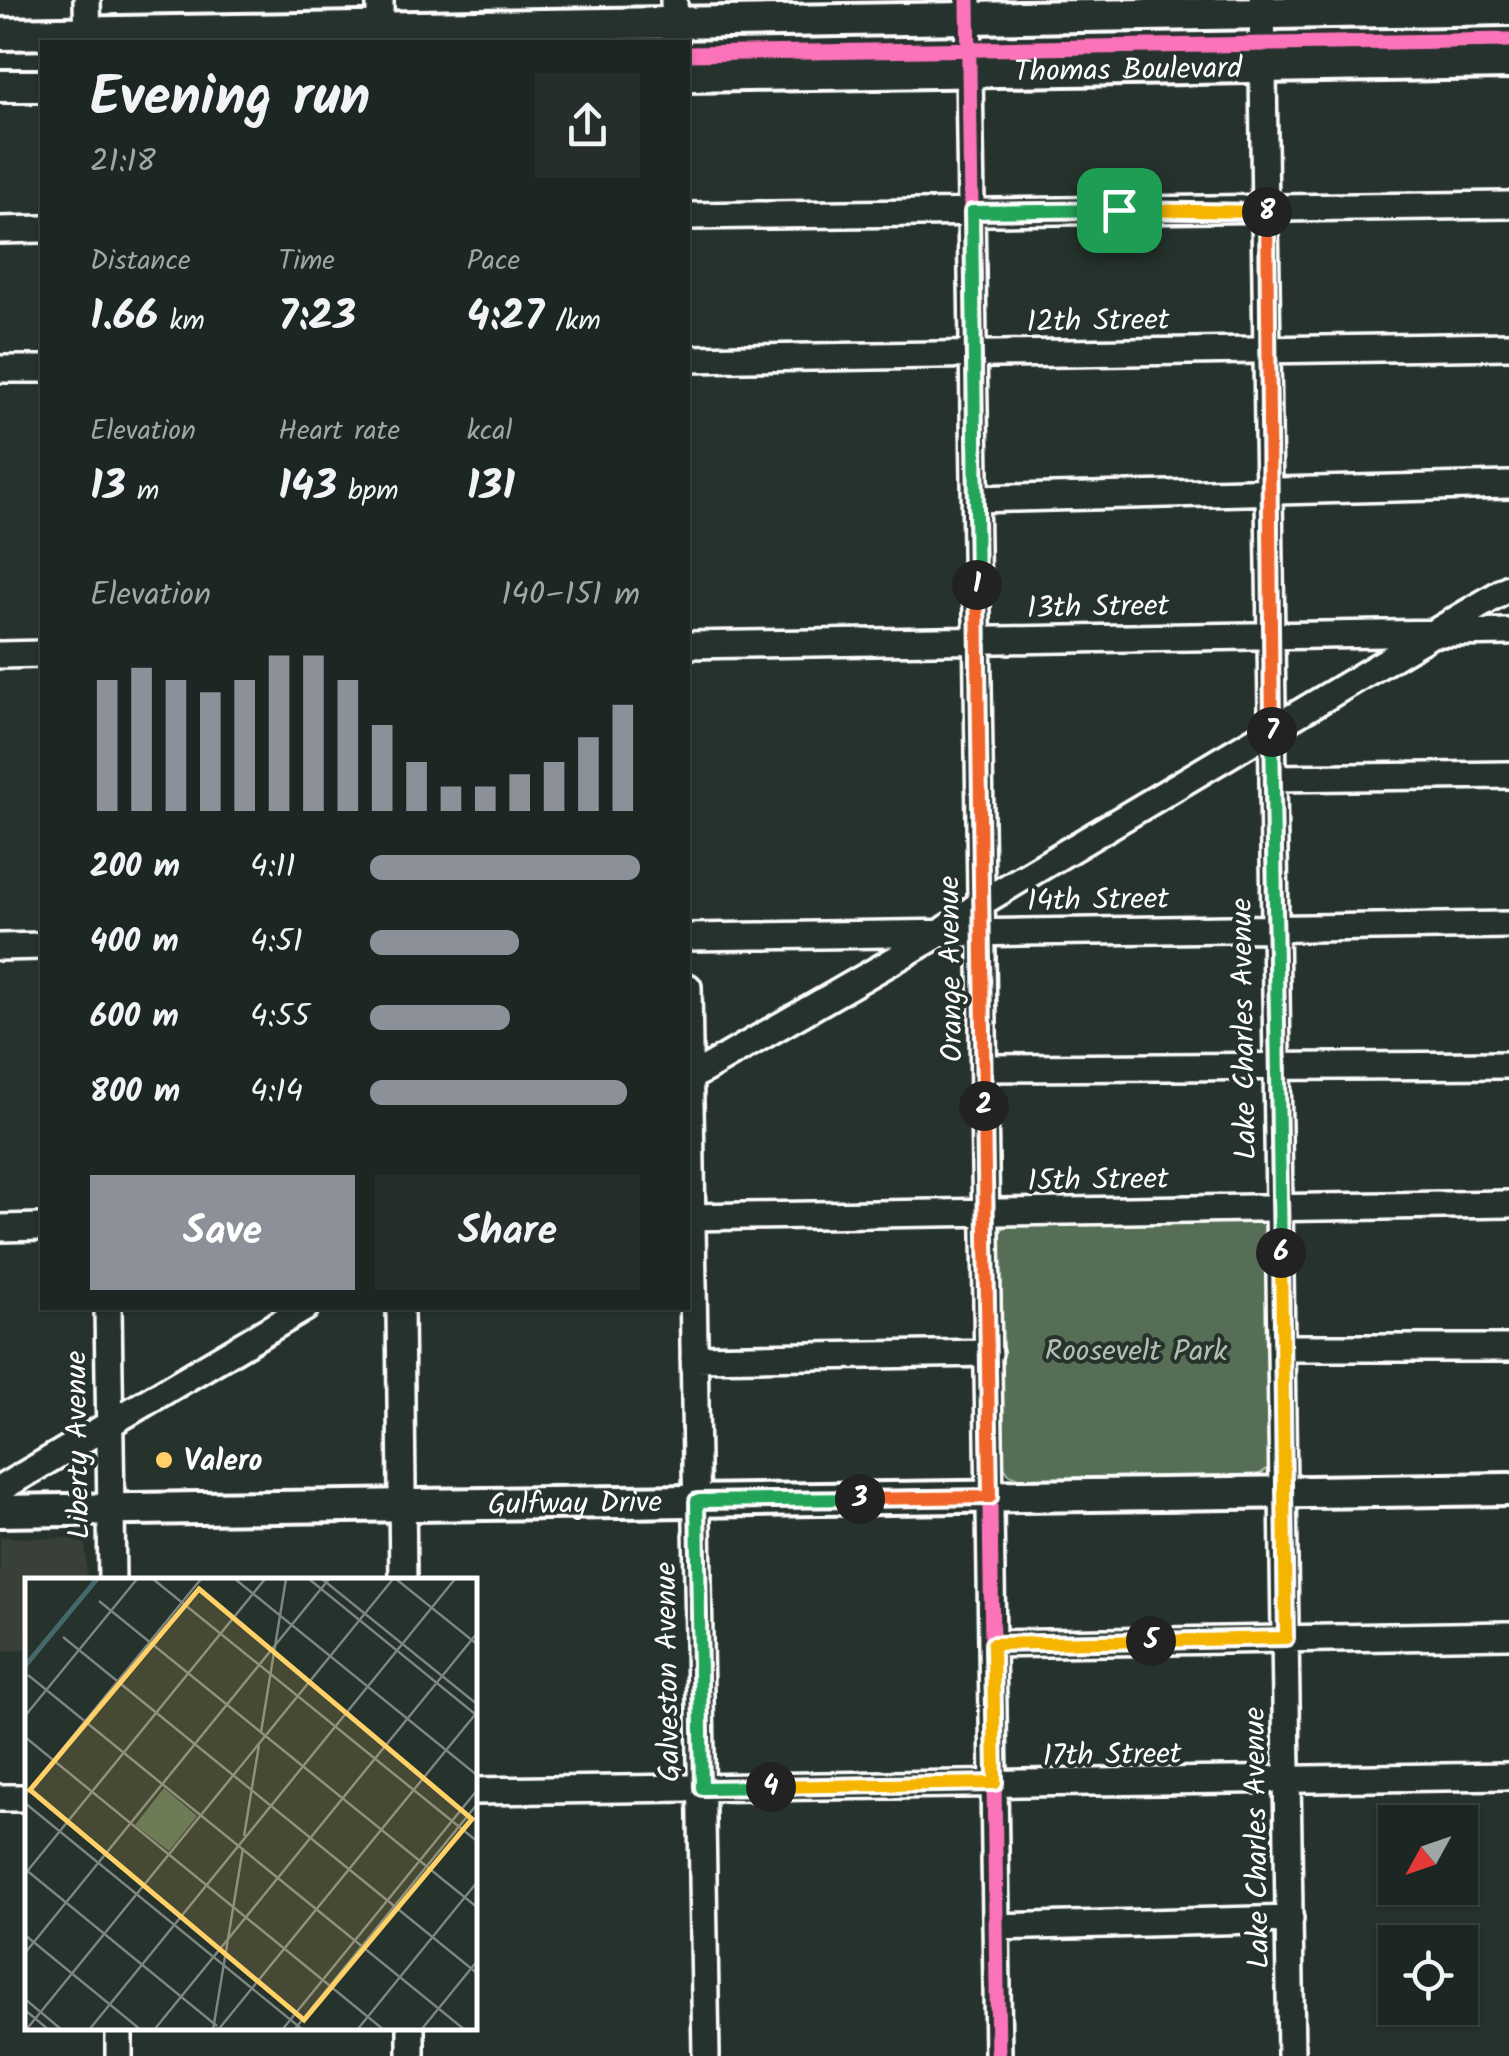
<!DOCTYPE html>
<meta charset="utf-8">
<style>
body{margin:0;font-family:Kalam,sans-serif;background:#252e2a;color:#f1f3f6;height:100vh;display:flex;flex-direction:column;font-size:38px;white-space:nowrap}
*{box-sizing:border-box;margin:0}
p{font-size:32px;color:#a0a5a5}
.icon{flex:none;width:55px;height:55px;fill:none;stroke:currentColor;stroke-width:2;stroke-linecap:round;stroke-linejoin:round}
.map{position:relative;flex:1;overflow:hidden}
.sheet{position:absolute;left:40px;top:40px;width:650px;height:1270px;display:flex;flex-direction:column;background:#1c2622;border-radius:0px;box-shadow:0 2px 8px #0004,0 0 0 2px #3a4340}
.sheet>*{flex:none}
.needle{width:65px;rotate:230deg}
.fabs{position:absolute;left:1378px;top:1805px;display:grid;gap:20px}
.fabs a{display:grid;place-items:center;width:100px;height:100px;border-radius:0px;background:#1c2622;box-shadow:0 2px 8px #0004,0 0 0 2px #3a4340;font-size:50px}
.pin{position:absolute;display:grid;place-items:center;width:85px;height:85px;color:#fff;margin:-42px;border-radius:20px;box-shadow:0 5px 15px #0006}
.km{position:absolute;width:50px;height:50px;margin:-25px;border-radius:50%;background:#222;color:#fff;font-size:28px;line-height:50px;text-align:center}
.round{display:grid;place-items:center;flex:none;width:105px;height:105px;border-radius:0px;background:#252e2a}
.overview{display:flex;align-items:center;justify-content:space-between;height:170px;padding:0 50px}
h1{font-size:55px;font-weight:700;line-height:75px}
.metrics{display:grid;grid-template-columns:repeat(3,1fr);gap:15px;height:170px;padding:10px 50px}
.metrics div{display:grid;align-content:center}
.metrics b{font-size:42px;font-weight:700}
.metrics small{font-size:28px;font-weight:400}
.metrics p{font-size:28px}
.chart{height:280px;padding:20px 50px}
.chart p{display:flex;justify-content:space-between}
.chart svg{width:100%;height:180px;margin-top:10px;stroke:#8c9099;stroke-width:6}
.button{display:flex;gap:20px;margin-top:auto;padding:20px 50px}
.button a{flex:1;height:115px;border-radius:0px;background:#8c9099;color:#fff;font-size:40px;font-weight:700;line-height:115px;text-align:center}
.button a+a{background:#252e2a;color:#f1f3f6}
ul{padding:0 50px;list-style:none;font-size:32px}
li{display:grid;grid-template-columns:160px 120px 1fr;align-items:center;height:75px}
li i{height:25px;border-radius:12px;background:#8c9099}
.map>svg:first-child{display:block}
</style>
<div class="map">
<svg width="1509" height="2056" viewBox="0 0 1509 2056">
<rect width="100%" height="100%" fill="#26332d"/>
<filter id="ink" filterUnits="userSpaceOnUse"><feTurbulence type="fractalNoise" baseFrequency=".01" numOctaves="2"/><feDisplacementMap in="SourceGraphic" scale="20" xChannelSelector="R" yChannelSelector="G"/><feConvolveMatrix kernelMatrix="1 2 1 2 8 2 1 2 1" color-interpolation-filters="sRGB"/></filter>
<g filter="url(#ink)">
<path fill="#393f38" d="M 0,1537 L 85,1539 L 87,1581 L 28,1581 L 27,1650 L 0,1651 Z"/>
<path fill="#546e54" stroke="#aab6aa" stroke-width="2.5" d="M 1263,1219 L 1271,1224 L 1273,1465 L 1257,1476 L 1023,1480 L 1009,1474 L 1001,1462 L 999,1232 L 1008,1224 Z"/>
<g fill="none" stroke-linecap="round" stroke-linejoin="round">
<defs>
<path id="minor" d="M 87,0 L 88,42
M 380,0 L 380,42
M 674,0 L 675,42
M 968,0 L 998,2056
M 1262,0 L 1291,2056
M 688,216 L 1509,205
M 0,230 L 42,229
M 688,359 L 1509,346
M 0,369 L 42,369
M 976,499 L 1509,485
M 688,645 L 1509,632
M 0,655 L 42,654
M 1273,778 L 1509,775
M 688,937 L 1509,925
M 0,947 L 42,946
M 688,987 L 706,2056
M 984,1068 L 1509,1065
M 688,1079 L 941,933 L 981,903 L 1509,588
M 688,1217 L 1509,1204
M 0,1228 L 42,1227
M 108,1308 L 112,1581
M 400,1308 L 403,1581
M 1282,1348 L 1509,1348
M 694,1358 L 989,1353
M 0,1489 L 305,1308
M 993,1644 L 1509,1635
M 475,1791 L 1509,1776
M 0,1798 L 28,1798
M 996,1927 L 1290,1919
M 119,2028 L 119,2056
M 411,2028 L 411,2056"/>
<g id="major">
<path d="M 0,34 L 1509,9"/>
<path id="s1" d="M 688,76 L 1509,63"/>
<path d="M 0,86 L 42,86"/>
<path id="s2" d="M 0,1511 L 1509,1489"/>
</g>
</defs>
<use href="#minor" stroke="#fff" stroke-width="32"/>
<use href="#major" stroke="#fff" stroke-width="38"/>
<use href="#minor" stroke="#26332d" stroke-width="25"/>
<use href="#major" stroke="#26332d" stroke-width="30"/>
<defs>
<path id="cycleway" d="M 968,0 L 998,2056
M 688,54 L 1509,40"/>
</defs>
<use href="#cycleway" stroke="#26332d" stroke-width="21"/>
<use href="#cycleway" stroke="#fb73b8" stroke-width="15"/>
</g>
</g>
<g fill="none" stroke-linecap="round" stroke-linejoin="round" filter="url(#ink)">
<defs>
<path id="split-1" d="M 977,585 L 972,212 L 1119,210"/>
<path id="split-2" d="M 977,585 L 984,1106"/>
<path id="split-3" d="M 860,1499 L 990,1497 L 984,1106"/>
<path id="split-4" d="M 771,1787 L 702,1788 L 697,1501 L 860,1499"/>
<path id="split-5" d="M 771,1787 L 995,1783 L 993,1644 L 1151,1641"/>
<path id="split-6" d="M 1151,1641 L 1286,1638 L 1281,1253"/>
<path id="split-7" d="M 1272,732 L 1281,1253"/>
<path id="split-8" d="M 1267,212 L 1272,732"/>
<path id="split-9" d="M 1119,210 L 1267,212"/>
</defs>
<use href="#split-1" stroke="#fff" stroke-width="20"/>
<use href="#split-2" stroke="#fff" stroke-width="20"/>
<use href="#split-3" stroke="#fff" stroke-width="20"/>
<use href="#split-4" stroke="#fff" stroke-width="20"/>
<use href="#split-5" stroke="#fff" stroke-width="20"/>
<use href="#split-6" stroke="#fff" stroke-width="20"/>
<use href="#split-7" stroke="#fff" stroke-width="20"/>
<use href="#split-8" stroke="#fff" stroke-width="20"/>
<use href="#split-9" stroke="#fff" stroke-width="20"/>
<use href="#split-1" stroke="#22a559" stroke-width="12"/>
<use href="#split-2" stroke="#f0652b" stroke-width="12"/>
<use href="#split-3" stroke="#f0652b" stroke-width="12"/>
<use href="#split-4" stroke="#22a559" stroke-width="12"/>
<use href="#split-5" stroke="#f5b400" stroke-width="12"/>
<use href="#split-6" stroke="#f5b400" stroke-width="12"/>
<use href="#split-7" stroke="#22a559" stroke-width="12"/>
<use href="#split-8" stroke="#f0652b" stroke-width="12"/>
<use href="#split-9" stroke="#f5b400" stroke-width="12"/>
</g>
<circle fill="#ffd166" stroke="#26332d" stroke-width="4" cx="164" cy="1460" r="10"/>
<g text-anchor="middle" stroke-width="8" stroke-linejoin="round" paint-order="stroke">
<g font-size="30" fill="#fff" stroke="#26332d">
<text dy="10" stroke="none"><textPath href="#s1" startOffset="440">Thomas Boulevard</textPath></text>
<text transform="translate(1098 320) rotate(-1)" y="10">12th Street</text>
<text transform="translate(1098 606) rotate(-1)" y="10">13th Street</text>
<text transform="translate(1098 899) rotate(-1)" y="10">14th Street</text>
<text transform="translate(950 969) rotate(-91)" y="10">Orange Avenue</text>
<text transform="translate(1243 1029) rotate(-91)" y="10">Lake Charles Avenue</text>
<text transform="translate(1098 1179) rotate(-1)" y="10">15th Street</text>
<text transform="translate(77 1445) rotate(-91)" y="10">Liberty Avenue</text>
<text dy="10" stroke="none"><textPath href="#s2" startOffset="575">Gulfway Drive</textPath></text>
<text transform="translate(667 1672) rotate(-91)" y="10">Galveston Avenue</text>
<text transform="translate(1112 1754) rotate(-1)" y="10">17th Street</text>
<text transform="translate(1256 1838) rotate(-91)" y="10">Lake Charles Avenue</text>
</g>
<g font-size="30" fill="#b2beb2" stroke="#26332d">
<text x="1136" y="1360">Roosevelt Park</text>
</g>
<g font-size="30" font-weight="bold" fill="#fff" stroke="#26332d" text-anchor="start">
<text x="184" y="1470">Valero</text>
</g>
</g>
<g transform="translate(25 1578)">
<rect width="452" height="452" fill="#26332d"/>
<path d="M 139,210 L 172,238 L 144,273 L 110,247 Z" fill="#546e54"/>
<path fill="none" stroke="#45686b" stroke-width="5" d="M 0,88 L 72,1"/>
<path fill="none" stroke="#7d8581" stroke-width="2.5" d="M 128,1 L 453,264M 210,1 L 453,198M 284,1 L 450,136M 297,1 L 453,127M 371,1 L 453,67M 74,23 L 453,330M 38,59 L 453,396M 3,97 L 440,452M 0,138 L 112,1M 236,154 L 261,1M 0,159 L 359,452M 0,217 L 176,1M 0,225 L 278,452M 219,258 L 234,167M 0,291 L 192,448M 0,296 L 240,1M 0,357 L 116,452M 0,375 L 304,1M 0,421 L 37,452M 0,432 L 24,452M 1,452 L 368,1M 64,452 L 430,1M 129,452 L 453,54M 188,452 L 218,270M 193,452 L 453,133M 257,452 L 453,211M 269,452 L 453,225M 332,452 L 453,303M 396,452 L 453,382"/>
<path fill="#ffd166" fill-opacity="0.15" stroke="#ffd166" stroke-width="5" d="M 174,11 L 447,241 L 279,442 L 5,212 Z"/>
<rect width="452" height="452" fill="none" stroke="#fff" stroke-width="5"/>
</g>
</svg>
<div class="fabs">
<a><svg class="needle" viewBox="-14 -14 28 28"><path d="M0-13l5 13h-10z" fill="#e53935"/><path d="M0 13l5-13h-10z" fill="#a0a5a5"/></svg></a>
<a><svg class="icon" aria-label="locate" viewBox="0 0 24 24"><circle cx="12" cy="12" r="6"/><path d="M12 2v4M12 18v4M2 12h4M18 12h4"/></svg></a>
</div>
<div class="pin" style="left:1119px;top:210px;background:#1e9e55"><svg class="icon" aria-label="arrive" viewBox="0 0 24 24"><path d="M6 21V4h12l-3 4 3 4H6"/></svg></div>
<b class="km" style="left:977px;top:585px">1</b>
<b class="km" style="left:984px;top:1106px">2</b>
<b class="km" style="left:860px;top:1499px">3</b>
<b class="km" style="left:771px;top:1787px">4</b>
<b class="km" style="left:1151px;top:1641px">5</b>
<b class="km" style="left:1281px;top:1253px">6</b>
<b class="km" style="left:1272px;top:732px">7</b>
<b class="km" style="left:1267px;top:212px">8</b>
<section class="sheet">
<div class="overview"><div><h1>Evening run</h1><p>21:18</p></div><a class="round"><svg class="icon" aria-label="share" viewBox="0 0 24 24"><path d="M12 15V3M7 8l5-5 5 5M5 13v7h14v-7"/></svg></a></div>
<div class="metrics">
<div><p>Distance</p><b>1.66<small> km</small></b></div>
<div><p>Time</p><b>7:23</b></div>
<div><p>Pace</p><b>4:27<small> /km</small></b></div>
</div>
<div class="metrics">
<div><p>Elevation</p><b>13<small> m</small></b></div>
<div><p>Heart rate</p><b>143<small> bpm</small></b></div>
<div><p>kcal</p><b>131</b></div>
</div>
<div class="chart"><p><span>Elevation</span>140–151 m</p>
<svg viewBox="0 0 160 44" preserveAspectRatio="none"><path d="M5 44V12M15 44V9M25 44V12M35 44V15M45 44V12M55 44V6M65 44V6M75 44V12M85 44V23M95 44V32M105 44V38M115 44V38M125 44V35M135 44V32M145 44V26M155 44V18"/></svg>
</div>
<ul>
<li><b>200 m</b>4:11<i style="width:100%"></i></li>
<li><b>400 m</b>4:51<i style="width:55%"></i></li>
<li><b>600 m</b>4:55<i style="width:52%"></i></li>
<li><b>800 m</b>4:14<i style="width:95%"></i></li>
</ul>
<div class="button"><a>Save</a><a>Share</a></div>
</section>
</div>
